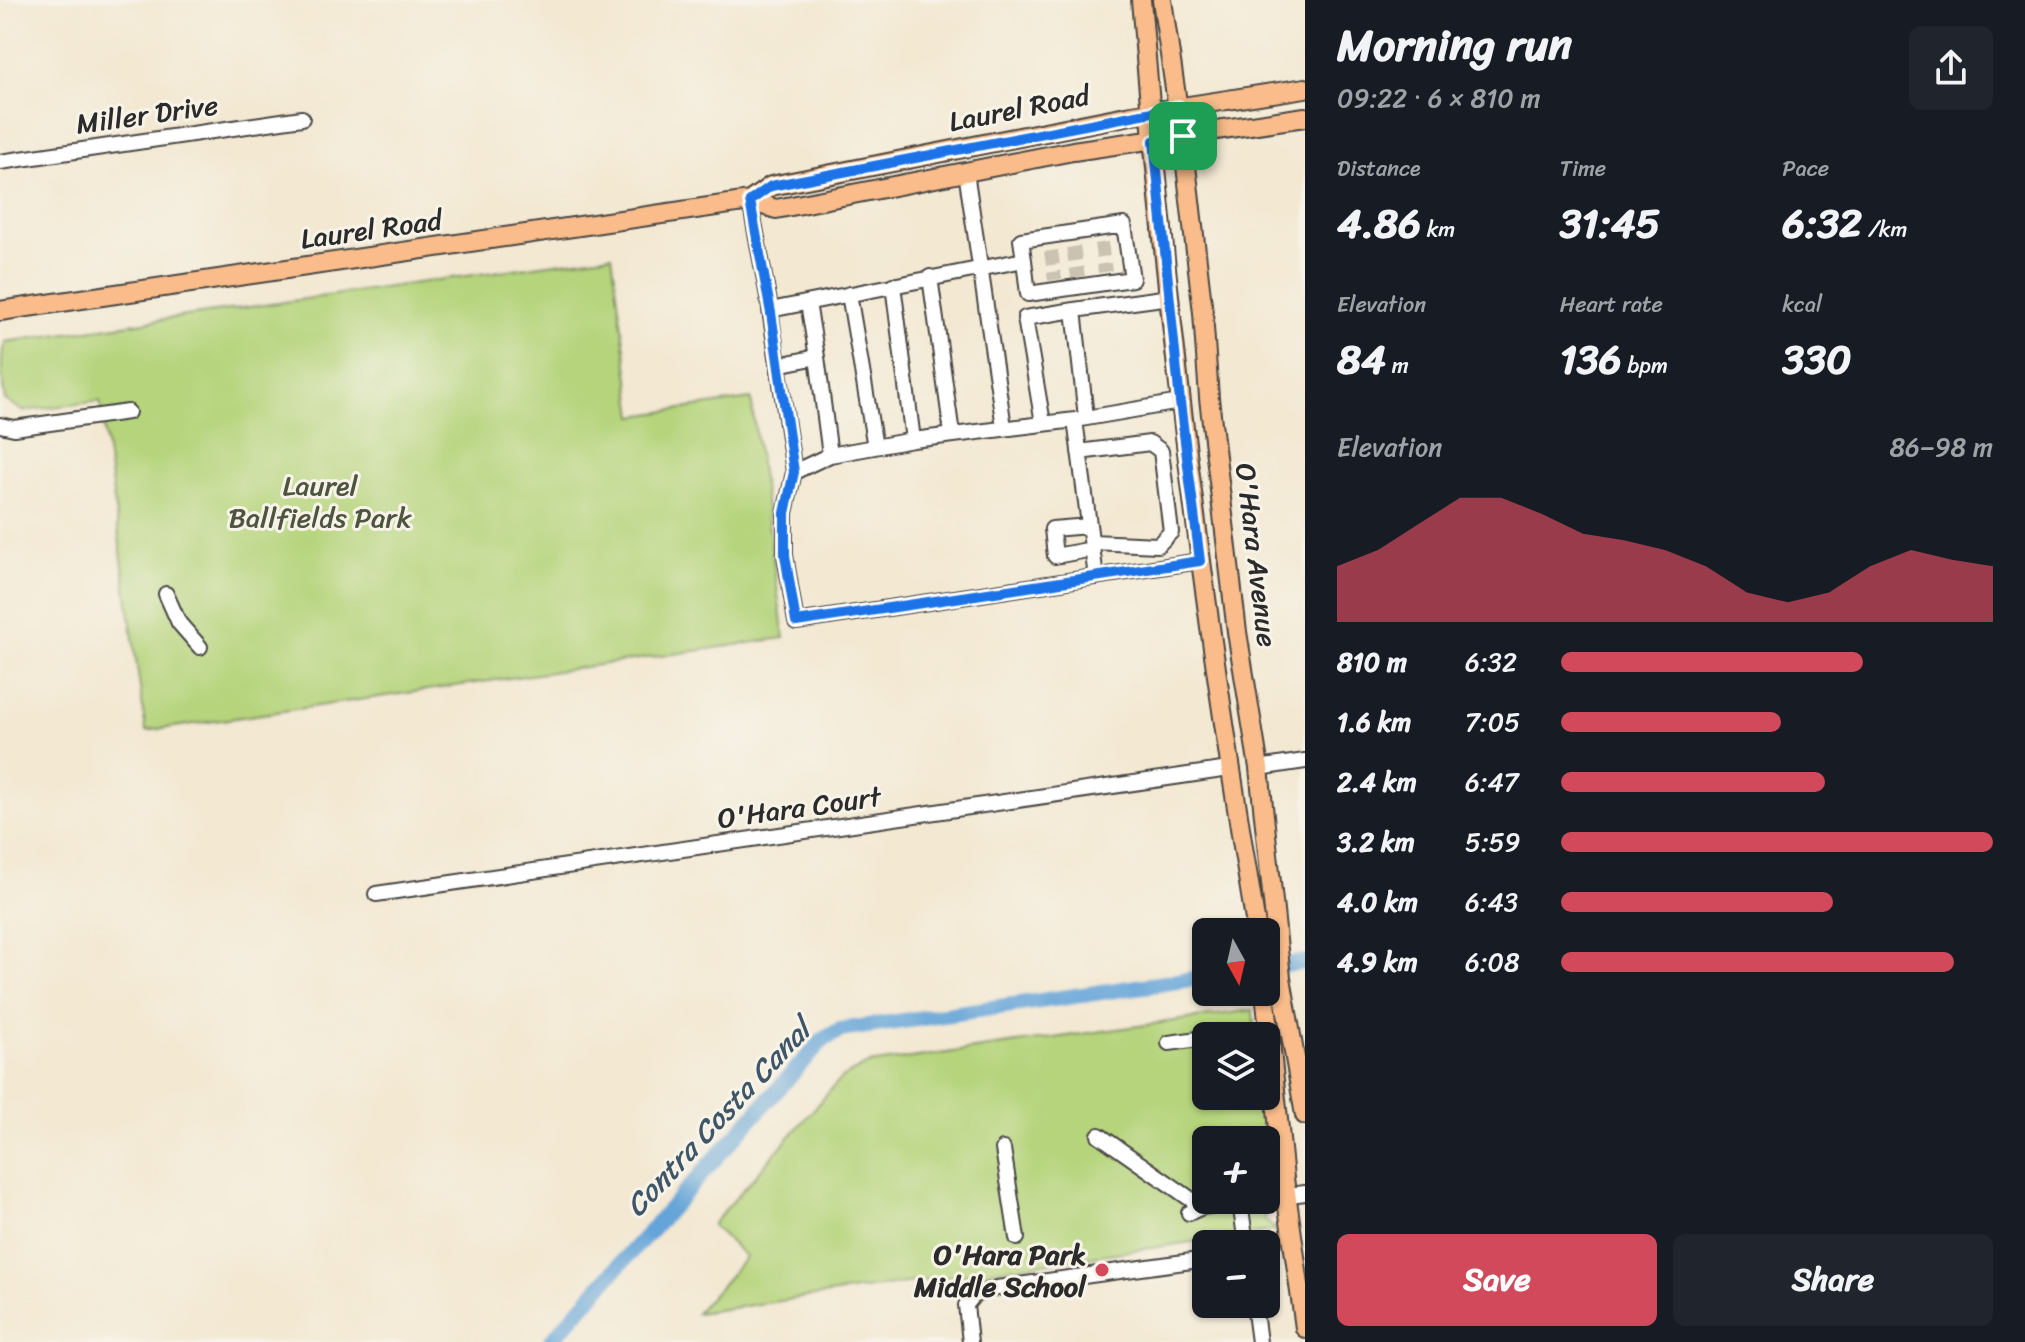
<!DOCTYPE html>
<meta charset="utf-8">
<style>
body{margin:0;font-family:Sriracha,sans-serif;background:#20242c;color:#f1f3f6;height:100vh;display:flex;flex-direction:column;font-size:30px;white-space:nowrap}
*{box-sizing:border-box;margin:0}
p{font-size:26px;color:#9ea1a6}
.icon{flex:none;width:44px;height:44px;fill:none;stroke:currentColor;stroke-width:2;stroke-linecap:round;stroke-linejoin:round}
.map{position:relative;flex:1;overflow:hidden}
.details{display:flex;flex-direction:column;background:#171b24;width:720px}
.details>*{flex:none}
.needle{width:52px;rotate:172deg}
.controls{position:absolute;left:1192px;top:918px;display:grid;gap:16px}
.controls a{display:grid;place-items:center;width:88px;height:88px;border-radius:12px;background:#171b24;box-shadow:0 2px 6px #0004;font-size:40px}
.pin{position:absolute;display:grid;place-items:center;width:68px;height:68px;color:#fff;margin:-34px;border-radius:16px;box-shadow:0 4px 12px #0006}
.round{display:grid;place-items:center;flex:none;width:84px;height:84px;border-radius:12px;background:#20242c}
.overview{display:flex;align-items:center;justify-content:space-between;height:136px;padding:0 32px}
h1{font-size:44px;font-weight:700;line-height:60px}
.stats{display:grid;grid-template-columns:repeat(3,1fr);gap:12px;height:136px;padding:8px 32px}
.stats div{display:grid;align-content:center}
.stats b{font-size:40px;font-weight:700}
.stats small{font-size:22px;font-weight:400}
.stats p{font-size:22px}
.chart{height:224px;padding:16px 32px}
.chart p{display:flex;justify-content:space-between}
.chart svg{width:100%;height:144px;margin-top:8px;fill:#d1495b;opacity:.7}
.button{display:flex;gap:16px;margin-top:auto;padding:16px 32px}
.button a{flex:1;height:92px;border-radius:12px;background:#d1495b;color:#fff;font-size:32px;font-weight:700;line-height:92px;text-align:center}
.button a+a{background:#20242c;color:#f1f3f6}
ul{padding:0 32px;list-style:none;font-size:26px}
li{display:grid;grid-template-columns:128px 96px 1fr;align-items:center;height:60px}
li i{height:20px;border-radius:10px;background:#d1495b}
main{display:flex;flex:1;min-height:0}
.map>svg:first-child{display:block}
</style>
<main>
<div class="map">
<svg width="1305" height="1342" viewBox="0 0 1305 1342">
<rect width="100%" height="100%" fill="#f7f3e8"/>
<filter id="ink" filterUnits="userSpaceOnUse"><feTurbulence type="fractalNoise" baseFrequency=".0125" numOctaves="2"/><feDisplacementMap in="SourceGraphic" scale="16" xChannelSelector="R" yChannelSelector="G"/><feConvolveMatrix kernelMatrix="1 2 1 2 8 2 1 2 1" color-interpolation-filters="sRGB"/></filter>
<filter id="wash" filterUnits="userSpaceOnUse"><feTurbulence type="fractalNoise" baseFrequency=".006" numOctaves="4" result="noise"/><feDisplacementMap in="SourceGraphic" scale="32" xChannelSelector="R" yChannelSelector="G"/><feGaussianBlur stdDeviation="1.8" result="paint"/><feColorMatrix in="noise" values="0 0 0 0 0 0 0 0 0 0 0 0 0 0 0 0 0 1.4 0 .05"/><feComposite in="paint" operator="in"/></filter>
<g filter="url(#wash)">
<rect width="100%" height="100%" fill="#f3e8d2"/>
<path fill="#b5d47c" stroke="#708054" stroke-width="2" d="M 612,255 L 634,416 L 751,399 L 784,638 L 146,731 L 100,401 L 23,411 L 5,400 C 2,382 0,357 5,342 Z
M 1253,1010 L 1255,1036 L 1206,1036 L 1206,1096 L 1261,1096 L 1264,1140 L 1206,1140 L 1206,1200 L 1263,1200 L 1265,1220 L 1276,1230 L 696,1313 L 746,1257 L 712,1225 L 841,1078 L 868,1064 Z"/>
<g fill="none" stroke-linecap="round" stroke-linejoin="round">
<path stroke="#65a4d8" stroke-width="16" d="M 1266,968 L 1305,962
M 550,1342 L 807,1057 L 823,1040 L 840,1030 L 1206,977"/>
</g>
</g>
<g filter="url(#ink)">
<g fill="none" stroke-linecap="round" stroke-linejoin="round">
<path stroke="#cbc2b1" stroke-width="14" stroke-dasharray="14 7" stroke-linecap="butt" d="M 1101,243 L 1105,272
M 1073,247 L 1078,277
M 1051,251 L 1055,280"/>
<defs>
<path id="minor" d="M 0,162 L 302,118
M 966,172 L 1004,427
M 750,201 L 771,313
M 930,277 L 952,434
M 893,285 L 913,440
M 849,294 L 875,447
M 817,357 L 830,455
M 778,365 L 817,357 L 808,303
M 1180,402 L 1075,420 L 913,440 L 830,455 L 794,472 L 785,513 L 785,555 L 796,622 L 1200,561
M 1086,417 L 1074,310 L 1170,297
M 1075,420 L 1096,577
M 1043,423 L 1025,318 L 1074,310
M 0,425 L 14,428 L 128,412
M 1079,452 L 1150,443 L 1161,451 L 1171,532 L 1158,545 L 1092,542
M 794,472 L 770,310 L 1024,260 L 1028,294 L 1132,279 L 1124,225 L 1021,240 L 1024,260
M 1089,526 L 1052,529 L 1055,556 L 1093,549
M 166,594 L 179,623 L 200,647
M 1259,768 L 1305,761
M 376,894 L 1229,769
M 1218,1036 L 1224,1036
M 1169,1043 L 1206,1038
M 1099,1135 L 1202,1207
M 1003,1149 L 1017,1238
M 1266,1198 L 1305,1193
M 1240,1202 L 1246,1244
M 1189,1213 L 1202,1207 L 1253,1200
M 1254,1304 L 1259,1342
M 970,1342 L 966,1305 L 974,1295 L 997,1288 L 1206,1259"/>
<path id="major" d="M 1141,0 C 1166,312 1205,623 1257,932
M 1162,0 L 1185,157 L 1203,313 L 1209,398 L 1237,632 L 1259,768 L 1281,978 L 1305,1115
M 750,201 L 771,186 L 1131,115 L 1305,88
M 0,311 L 750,201 L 776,209 L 1073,151 L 1305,117
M 1265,992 L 1284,1178 L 1305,1328"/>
</defs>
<use href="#minor" stroke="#494744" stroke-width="18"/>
<use href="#major" stroke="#494744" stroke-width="22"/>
<use href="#minor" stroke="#fff" stroke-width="14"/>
<use href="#major" stroke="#f9bc8a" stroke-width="18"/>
</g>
</g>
<g fill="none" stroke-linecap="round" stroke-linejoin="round" filter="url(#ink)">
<defs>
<path id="route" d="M 1178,107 L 1183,136 L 1154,141 L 1180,402 L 1200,561 L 796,622 L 785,555 L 785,513 L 794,472 L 771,313 L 750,201 L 771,186 Z"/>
</defs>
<use href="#route" stroke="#fff" stroke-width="16"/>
<use href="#route" stroke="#1a73e8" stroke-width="10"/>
</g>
<circle fill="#d1495b" stroke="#f7f3e8" stroke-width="3" cx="1102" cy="1270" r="8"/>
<g text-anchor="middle" stroke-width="6" stroke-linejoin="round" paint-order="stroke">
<g font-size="28" fill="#2b2b2b" stroke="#f7f3e8">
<text transform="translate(1019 108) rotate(-11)" y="10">Laurel Road</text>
<text transform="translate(147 114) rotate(-8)" y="10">Miller Drive</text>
<text transform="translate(371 229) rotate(-8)" y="10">Laurel Road</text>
<text transform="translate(1257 555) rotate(83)" y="10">O'Hara Avenue</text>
<text transform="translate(799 807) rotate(-8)" y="10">O'Hara Court</text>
</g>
<g font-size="28" fill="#4e553f" stroke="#f7f3e8">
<text x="320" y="495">Laurel<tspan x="320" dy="32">Ballfields Park</tspan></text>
</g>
<g font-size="28" font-weight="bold" fill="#2b2b2b" stroke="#f7f3e8" text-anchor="end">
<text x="1086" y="1264">O'Hara Park<tspan x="1086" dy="32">Middle School</tspan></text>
</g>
<g font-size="30" font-style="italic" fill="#3f5568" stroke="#f7f3e8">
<text transform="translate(718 1118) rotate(-47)" y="10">Contra Costa Canal</text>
</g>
</g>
</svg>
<div class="controls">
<a><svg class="needle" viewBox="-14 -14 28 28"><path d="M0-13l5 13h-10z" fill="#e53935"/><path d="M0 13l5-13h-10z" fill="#9ea1a6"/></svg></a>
<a><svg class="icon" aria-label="layers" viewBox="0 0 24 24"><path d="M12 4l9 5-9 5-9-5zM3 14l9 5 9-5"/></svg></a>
<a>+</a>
<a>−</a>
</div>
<div class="pin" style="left:1183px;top:136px;background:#1e9e55"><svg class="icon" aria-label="arrive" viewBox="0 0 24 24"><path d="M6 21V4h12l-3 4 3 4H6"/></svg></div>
</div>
<section class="details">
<div class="overview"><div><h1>Morning run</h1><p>09:22 · 6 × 810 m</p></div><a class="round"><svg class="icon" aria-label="share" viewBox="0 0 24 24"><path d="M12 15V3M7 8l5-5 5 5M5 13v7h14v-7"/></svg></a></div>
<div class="stats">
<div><p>Distance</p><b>4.86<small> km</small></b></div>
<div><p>Time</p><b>31:45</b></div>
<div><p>Pace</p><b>6:32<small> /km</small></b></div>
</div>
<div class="stats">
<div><p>Elevation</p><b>84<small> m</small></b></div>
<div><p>Heart rate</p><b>136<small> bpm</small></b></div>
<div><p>kcal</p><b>330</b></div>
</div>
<div class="chart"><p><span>Elevation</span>86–98 m</p>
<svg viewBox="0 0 160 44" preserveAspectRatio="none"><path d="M0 44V27L10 22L20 14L30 6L40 6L50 11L60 17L70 19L80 22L90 27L100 35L110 38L120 35L130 27L140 22L150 25L160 27V44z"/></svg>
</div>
<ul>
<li><b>810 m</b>6:32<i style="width:70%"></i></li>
<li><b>1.6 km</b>7:05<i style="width:51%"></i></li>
<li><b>2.4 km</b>6:47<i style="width:61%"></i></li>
<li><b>3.2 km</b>5:59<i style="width:100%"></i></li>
<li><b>4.0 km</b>6:43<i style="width:63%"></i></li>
<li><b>4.9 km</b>6:08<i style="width:91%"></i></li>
</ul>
<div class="button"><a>Save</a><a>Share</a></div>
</section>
</main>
